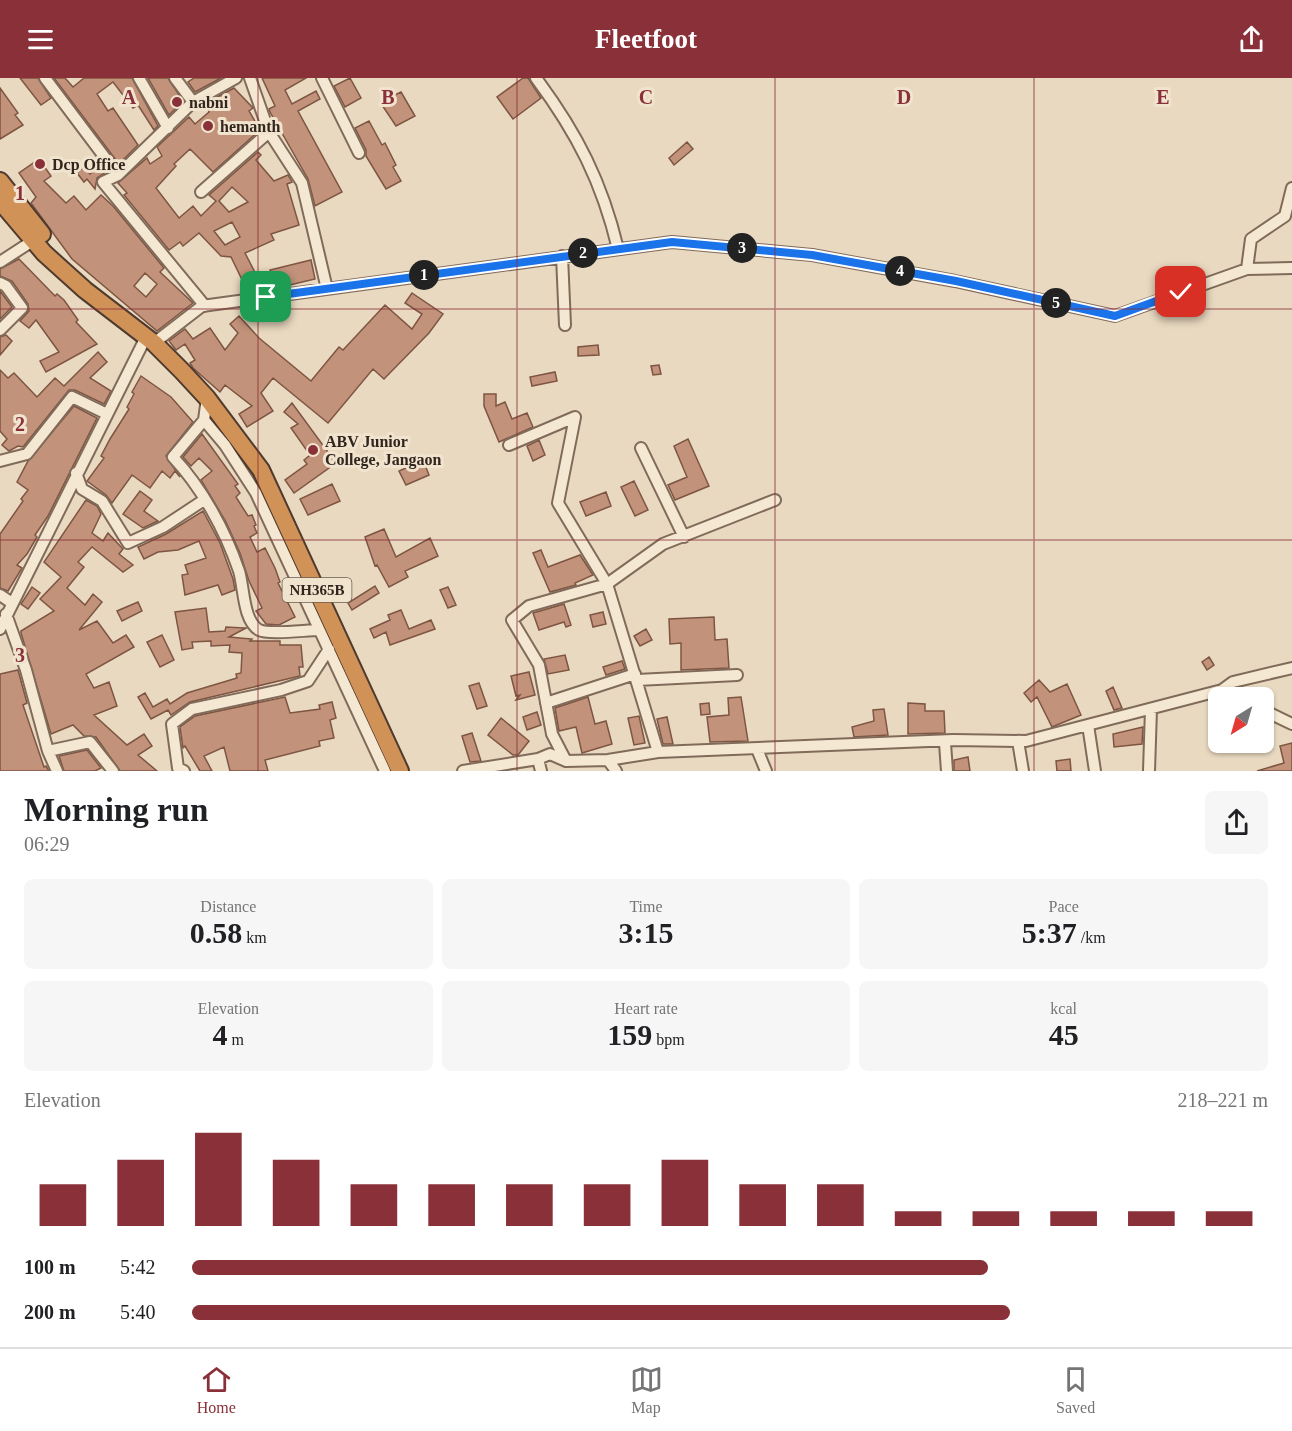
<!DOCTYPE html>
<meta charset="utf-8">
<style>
body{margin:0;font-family:Georgia,serif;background:#f6f6f6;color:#202124;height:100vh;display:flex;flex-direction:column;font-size:22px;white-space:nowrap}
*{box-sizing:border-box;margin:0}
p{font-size:20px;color:#757577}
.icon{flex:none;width:33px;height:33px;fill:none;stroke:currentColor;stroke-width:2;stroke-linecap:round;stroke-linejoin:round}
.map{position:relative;height:693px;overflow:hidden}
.details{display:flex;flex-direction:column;background:#fff;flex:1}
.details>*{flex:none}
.needle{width:39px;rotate:217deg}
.tools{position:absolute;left:1208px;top:609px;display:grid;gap:12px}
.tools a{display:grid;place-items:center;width:66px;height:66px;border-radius:9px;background:#fff;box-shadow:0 2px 4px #0004;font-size:30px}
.pin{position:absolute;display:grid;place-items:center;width:51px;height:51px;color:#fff;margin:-26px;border-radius:12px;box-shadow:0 3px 9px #0006}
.km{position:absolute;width:30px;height:30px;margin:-15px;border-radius:50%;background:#222;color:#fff;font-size:16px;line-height:30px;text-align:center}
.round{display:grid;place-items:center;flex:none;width:63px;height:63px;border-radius:9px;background:#f6f6f6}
.head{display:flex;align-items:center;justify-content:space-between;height:102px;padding:0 24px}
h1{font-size:33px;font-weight:600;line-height:45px}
.stats{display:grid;grid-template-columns:repeat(3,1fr);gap:9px;height:102px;padding:6px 24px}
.stats div{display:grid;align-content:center;border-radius:9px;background:#f6f6f6;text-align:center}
.stats b{font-size:30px;font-weight:600}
.stats small{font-size:16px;font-weight:400}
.stats p{font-size:16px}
.chart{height:168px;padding:12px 24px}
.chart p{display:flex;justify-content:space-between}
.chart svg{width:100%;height:108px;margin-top:6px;stroke:#893038;stroke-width:6}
ul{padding:0 24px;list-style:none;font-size:20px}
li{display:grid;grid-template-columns:96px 72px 1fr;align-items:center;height:45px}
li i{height:15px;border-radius:8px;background:#893038}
header{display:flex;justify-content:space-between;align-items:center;height:78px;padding:0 24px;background:#893038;color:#fff;font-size:27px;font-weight:600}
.dock{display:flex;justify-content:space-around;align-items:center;height:84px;border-top:2px solid #e0e0e0;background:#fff;font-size:16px;color:#757577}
.dock a{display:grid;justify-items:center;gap:3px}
.dock .selected{color:#893038}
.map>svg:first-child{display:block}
</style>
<header><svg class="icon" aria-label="menu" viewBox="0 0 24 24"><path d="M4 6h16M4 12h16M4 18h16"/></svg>Fleetfoot<svg class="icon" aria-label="share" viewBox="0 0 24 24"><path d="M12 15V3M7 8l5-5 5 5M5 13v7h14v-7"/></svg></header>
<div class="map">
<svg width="1292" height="693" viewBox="0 0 1292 693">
<rect width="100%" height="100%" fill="#e9d9c0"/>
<path fill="#c3927a" stroke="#7d5542" stroke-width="1.5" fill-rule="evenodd" d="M 20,0 L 38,0 L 51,20 L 41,27 Z
M 54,0 L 65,0 L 73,9 L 84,0 L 132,0 L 158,48 L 154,52 L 138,27 L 133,30 L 113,4 L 97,16 L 108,33 L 113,30 L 138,67 L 119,86 Z
M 148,0 L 168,0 L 183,23 L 169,37 Z
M 194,0 L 221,0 L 195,14 L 188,4 Z
M 262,0 L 306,0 L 285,12 L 292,26 L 316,13 L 320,21 L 298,33 L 342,114 L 315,128 L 308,101 L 270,34 L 269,31 L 275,28 Z
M 350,0 L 361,20 L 345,29 L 334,8 Z
M 523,0 L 528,0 L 541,20 L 513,41 L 497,19 Z
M 0,10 L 18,35 L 15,37 L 23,47 L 0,61 Z
M 234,10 L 253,30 L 249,33 L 260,52 L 213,94 L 190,71 L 174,86 L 176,88 L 156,110 L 179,140 L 193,128 L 201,138 L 216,123 L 209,117 L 258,74 L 261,77 L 256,82 L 274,103 L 288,97 L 292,104 L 287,106 L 299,147 L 271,156 L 274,162 L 245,175 L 263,210 L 248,214 L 231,179 L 221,178 L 199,155 L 183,168 L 180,164 L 169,172 L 124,117 L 127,115 L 118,105 L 147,80 L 150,86 L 162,78 L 157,69 L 189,39 L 195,46 L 209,34 L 206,25 ZM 232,109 L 248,124 L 229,134 L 219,123 ZM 232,144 L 240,159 L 225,167 L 214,153 Z
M 401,14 L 415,38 L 396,48 L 380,24 Z
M 369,43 L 382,67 L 385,65 L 396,87 L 393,89 L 401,103 L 386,111 L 366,78 L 366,72 L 355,50 Z
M 687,64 L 693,71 L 674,87 L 669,80 Z
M 39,81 L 51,98 L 44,103 L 66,125 L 74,118 L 86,132 L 101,117 L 113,128 L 164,190 L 160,194 L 193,225 L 157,253 L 72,181 L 31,125 L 36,119 L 19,95 ZM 145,195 L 157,206 L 146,219 L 134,208 Z
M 101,87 L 106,94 L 97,100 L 95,111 L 87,101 L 84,104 L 77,95 L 84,89 L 90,96 Z
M 19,181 L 55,218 L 57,216 L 64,222 L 78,242 L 76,244 L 97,266 L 46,294 L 40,283 L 59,274 L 36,242 L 29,250 L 20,243 L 29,233 L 28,226 L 12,203 L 0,198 L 0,191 Z
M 311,182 L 315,201 L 273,211 L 270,192 Z
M 0,213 L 12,229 L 0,241 Z
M 412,215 L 443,236 L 429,255 L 384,301 L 373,291 L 328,345 L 273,300 L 261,315 L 273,333 L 247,349 L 239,336 L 252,328 L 225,307 L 220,314 L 193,290 L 190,285 L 195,282 L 185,266 L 176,272 L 169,263 L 185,251 L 193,261 L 210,250 L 225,272 L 238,255 L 230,246 L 239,238 L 259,260 L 311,303 L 339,269 L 343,272 L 385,227 L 412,251 L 422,236 L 405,225 Z
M 6,257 L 12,263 L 0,277 L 0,259 Z
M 598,267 L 599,277 L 578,278 L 578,269 Z
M 98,274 L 107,284 L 90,300 L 111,313 L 104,326 L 75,312 L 69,312 L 23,369 L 18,368 L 9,373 L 2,367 L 7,361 L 0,353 L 0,292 L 8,300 L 14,295 L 37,319 L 55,300 L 64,308 Z
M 659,287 L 661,296 L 653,297 L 651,288 Z
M 555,294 L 557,303 L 532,308 L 530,299 Z
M 141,298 L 171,319 L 193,344 L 166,378 L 180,399 L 175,393 L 170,400 L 162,393 L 150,410 L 132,397 L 112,425 L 106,417 L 87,403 L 104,380 L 101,378 L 110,361 L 129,331 L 127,329 L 134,316 L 132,314 Z
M 484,316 L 496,316 L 496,328 L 505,324 L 512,341 L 527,335 L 533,349 L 499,364 L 484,328 Z
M 292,325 L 336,385 L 294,415 L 285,402 L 307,386 L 304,382 L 310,377 L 291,350 L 298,346 L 284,334 Z
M 74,328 L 97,340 L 48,438 L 35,457 L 37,459 L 27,476 L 17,487 L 22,490 L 8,513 L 0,510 L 0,456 L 23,423 L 21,421 L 28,412 L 17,404 L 28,383 Z
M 202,356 L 238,406 L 235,408 L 240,415 L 236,419 L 248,438 L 252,437 L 256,447 L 254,448 L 257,455 L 250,459 L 257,474 L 265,470 L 275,490 L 280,504 L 278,505 L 295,539 L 279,547 L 266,546 L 256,533 L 262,530 L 249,503 L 240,475 L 226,444 L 201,402 L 212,393 L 199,380 L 191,388 L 183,379 Z
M 688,361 L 709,408 L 675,422 L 668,407 L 687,399 L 674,368 Z
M 539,362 L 545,377 L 533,383 L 527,368 Z
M 423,382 L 429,397 L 406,407 L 399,393 Z
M 634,403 L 648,432 L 635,438 L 621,409 Z
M 332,406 L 340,423 L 308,437 L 300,421 Z
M 140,413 L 152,422 L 144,433 L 158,443 L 143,450 L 123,436 Z
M 606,414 L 611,428 L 586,438 L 580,424 Z
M 86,422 L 97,428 L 101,436 L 92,455 L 103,463 L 108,455 L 123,471 L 119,476 L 133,487 L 123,494 L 92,469 L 78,484 L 84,489 L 67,510 L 85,527 L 93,516 L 102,524 L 79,552 L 97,543 L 113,565 L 126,557 L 134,569 L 86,596 L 94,610 L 109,604 L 117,628 L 94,637 L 127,667 L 144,656 L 152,668 L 138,677 L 157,693 L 120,693 L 96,659 L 84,658 L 73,647 L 51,656 L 21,555 L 21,553 L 54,533 L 40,521 L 61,499 L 44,484 Z
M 203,433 L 220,465 L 233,501 L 235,512 L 222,517 L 218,507 L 185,517 L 182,497 L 188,496 L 185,487 L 206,480 L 199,463 L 178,472 L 158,474 L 144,481 L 138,469 L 166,456 Z
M 384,451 L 396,479 L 430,460 L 438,478 L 405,493 L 408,499 L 389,509 L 377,487 L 375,488 L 365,459 Z
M 541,472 L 548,489 L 580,477 L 593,497 L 575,505 L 576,507 L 550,514 L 533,475 Z
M 375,508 L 379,515 L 352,532 L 348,525 Z
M 32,509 L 40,515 L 28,531 L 21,526 Z
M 448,509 L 456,527 L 448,530 L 440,512 Z
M 138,524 L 142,533 L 122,543 L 117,533 Z
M 564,526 L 571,547 L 566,549 L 564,544 L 539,552 L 533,535 Z
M 206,530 L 209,554 L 225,553 L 226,549 L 246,550 L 229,559 L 252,561 L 250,563 L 280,563 L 280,567 L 301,567 L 303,589 L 299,589 L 300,598 L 190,624 L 171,637 L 168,632 L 151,641 L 138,619 L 145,615 L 153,629 L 167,621 L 170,626 L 187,615 L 237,600 L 236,596 L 241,595 L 242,575 L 229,574 L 230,567 L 211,568 L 211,563 L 192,564 L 193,570 L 182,572 L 175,534 Z
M 401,532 L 409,551 L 431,542 L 435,551 L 390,567 L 386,554 L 374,560 L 370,551 L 390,542 L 388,537 Z
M 603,534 L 606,546 L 593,549 L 590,537 Z
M 714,539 L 715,562 L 727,561 L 729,590 L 681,592 L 681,565 L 670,566 L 669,541 Z
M 646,551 L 652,562 L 640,568 L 634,558 Z
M 162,557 L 174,582 L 160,589 L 147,564 Z
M 565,577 L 569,592 L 548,596 L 544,581 Z
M 1209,579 L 1214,587 L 1207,592 L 1202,584 Z
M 622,583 L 625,591 L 606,597 L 603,589 Z
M 18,592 L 27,625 L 23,627 L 44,689 L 46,688 L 49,693 L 0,693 L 0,596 Z
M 529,594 L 535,617 L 516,622 L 520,617 L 516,618 L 511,598 Z
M 1039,602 L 1050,614 L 1067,606 L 1081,637 L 1052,649 L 1037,619 L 1031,624 L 1024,615 Z
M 479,605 L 487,628 L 477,631 L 469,608 Z
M 1113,609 L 1122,630 L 1114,632 L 1106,613 Z
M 285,619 L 290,635 L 320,631 L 319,627 L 332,624 L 336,640 L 330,642 L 334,660 L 319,663 L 320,668 L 265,682 L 268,693 L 230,693 L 224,669 L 204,678 L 212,693 L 200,693 L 185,668 L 183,670 L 180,649 L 195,638 Z
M 588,619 L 595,646 L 606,643 L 612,666 L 582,675 L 576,649 L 559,653 L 555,630 Z
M 741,619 L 748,663 L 710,664 L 707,639 L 729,637 L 728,620 Z
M 709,625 L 710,636 L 701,637 L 700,626 Z
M 908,625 L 925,626 L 925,633 L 944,633 L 945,655 L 908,656 Z
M 884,631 L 888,657 L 854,659 L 852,649 L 874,643 L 873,632 Z
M 537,634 L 541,647 L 527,652 L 523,639 Z
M 639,638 L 645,665 L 634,667 L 628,640 Z
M 667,639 L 673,666 L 663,666 L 657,641 Z
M 501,640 L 529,663 L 518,677 L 513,677 L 488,657 Z
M 1143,649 L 1142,666 L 1114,669 L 1113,656 Z
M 472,655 L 481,683 L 470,684 L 462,658 Z
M 1292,665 L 1292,693 L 1257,693 L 1284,685 L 1280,668 Z
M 87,672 L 101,690 L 95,693 L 64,693 L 59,678 Z
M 968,679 L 970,693 L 954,693 L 954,682 Z
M 1070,681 L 1071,693 L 1057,693 L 1056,683 Z"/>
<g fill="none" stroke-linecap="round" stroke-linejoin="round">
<defs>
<path id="minor" d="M 45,0 L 118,97 L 103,104 L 205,228
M 139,0 L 168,50
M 175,0 L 193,24
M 250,0 L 269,54 L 302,105 L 327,211
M 322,0 L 359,75
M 536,0 C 577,55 602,104 618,171
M 118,97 L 193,24 L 236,0
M 201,114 L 269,54
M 562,178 L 565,247
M 0,184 L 34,162
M 1247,191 L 1251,161 L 1285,138 L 1292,110
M 0,205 L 6,208 L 22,230 L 0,252
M 154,265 L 202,228 L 672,164 L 812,177 L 955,203 L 1115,238 L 1247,191 L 1292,190
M 207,320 L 204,342 L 225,367 L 256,415 L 385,693
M 204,342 L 173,379 C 202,410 225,452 239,493 C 244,509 243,543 259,552 C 269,557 306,552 319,552
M 509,367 L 575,339 L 558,425 L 607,506 L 529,528 L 512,542 L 539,587 L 552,656 L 566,683
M 641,370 L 684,459
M 0,383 L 27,376 L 72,319 L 107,336
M 76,395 L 82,411 L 102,423 L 128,465 L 163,449 L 204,422
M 0,517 L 12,525
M 6,536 L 26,592 L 48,673 L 90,664 L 113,693
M 0,551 L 146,259
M 637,602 L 737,597
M 1222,612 L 1233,604 L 1292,590
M 546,625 L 635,596
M 1263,632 L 1292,646
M 1088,647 L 1095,693
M 1018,663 L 1023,693
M 945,665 L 947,693
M 757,671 L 766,693
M 48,673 L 57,693
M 658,674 L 607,506 L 663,466 L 775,422
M 538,681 L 541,693
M 608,682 L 616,693
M 184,693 L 178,690 L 172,646 L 192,631 L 281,612 L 308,603 L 329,571
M 463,693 L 538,681 L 550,676 L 566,683 L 608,682 L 658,674 L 953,662 L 1026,663 L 1222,612 L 1238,620
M 1149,693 L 1151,631"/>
<path id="highway" d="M 0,103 L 42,156
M 0,123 L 44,175 L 85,212 L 154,265 L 182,293 L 207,320 L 261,392 L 400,693"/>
</defs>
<use href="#minor" stroke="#806b5a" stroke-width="14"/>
<use href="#highway" stroke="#4e3a2e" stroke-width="20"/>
<use href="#minor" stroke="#f5e8d2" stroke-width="10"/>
<use href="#highway" stroke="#d19258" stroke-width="16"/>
</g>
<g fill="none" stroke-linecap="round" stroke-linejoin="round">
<defs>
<path id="route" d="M 266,219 L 672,164 L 812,177 L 956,203 L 1115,238 L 1181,214"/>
</defs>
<use href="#route" stroke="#fff" stroke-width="12"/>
<use href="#route" stroke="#1a73e8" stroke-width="8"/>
</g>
<path fill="none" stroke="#893038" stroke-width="1.5" stroke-opacity="0.55" d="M 258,0 L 258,693M 517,0 L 517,693M 775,0 L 775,693M 1034,0 L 1034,693M 0,231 L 1292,231M 0,462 L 1292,462"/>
<g fill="#893038" stroke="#f1e4cf" stroke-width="2">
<circle cx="177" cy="24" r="6"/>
<circle cx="208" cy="48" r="6"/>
<circle cx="40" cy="86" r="6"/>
<circle cx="313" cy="372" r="6"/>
</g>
<g text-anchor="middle" stroke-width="6" stroke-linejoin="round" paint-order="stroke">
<rect fill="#f1e4cf" stroke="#6b5e52" stroke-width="1.5" x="282.5" y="500" width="69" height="24" rx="4.5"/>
<g font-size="15" font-weight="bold" fill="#31251d">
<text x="317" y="517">NH365B</text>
</g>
<g font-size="16" font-weight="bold" fill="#31251d" stroke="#f1e4cf" text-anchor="start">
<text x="189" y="30">nabni</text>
<text x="220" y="54">hemanth</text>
<text x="52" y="92">Dcp Office</text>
<text x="325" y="369">ABV Junior<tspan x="325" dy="18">College, Jangaon</tspan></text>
</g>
</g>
<g font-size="20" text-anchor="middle" font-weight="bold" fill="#893038" stroke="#f1e4cf" stroke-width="6" stroke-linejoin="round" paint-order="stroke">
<text x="129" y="26">A</text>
<text x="388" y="26">B</text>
<text x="646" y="26">C</text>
<text x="904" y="26">D</text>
<text x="1163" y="26">E</text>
<text x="20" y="122">1</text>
<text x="20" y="353">2</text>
<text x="20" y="584">3</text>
</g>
</svg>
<div class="tools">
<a><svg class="needle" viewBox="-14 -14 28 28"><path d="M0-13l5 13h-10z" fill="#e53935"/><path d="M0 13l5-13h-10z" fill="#757577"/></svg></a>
</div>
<div class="pin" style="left:266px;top:219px;background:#1e9e55"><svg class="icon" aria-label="arrive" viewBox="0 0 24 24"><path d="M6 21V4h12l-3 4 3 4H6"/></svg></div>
<div class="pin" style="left:1181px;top:214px;background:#d93025"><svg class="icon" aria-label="check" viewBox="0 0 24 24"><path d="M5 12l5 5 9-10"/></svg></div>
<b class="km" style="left:424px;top:197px">1</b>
<b class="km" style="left:583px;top:175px">2</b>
<b class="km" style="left:742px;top:170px">3</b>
<b class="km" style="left:900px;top:193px">4</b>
<b class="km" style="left:1056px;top:225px">5</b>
</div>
<section class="details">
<div class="head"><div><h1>Morning run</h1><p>06:29</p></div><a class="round"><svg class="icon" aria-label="share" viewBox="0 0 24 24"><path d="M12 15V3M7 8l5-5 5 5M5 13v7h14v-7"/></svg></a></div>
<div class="stats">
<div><p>Distance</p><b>0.58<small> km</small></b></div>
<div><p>Time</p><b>3:15</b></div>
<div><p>Pace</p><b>5:37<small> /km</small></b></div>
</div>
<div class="stats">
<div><p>Elevation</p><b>4<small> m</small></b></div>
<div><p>Heart rate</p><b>159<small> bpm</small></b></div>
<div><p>kcal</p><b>45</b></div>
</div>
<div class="chart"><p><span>Elevation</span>218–221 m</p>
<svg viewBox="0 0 160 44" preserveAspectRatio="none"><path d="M5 44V27M15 44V17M25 44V6M35 44V17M45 44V27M55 44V27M65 44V27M75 44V27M85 44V17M95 44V27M105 44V27M115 44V38M125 44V38M135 44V38M145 44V38M155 44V38"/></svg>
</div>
<ul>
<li><b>100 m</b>5:42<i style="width:74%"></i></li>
<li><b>200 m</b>5:40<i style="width:76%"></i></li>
</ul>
</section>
<nav class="dock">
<a class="selected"><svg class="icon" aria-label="home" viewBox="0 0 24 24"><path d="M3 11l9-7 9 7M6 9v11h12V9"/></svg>Home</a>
<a><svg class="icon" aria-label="map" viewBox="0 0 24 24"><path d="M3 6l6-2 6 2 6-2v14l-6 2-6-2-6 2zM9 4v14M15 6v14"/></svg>Map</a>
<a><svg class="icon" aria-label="saved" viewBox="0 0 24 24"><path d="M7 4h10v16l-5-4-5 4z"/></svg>Saved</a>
</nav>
